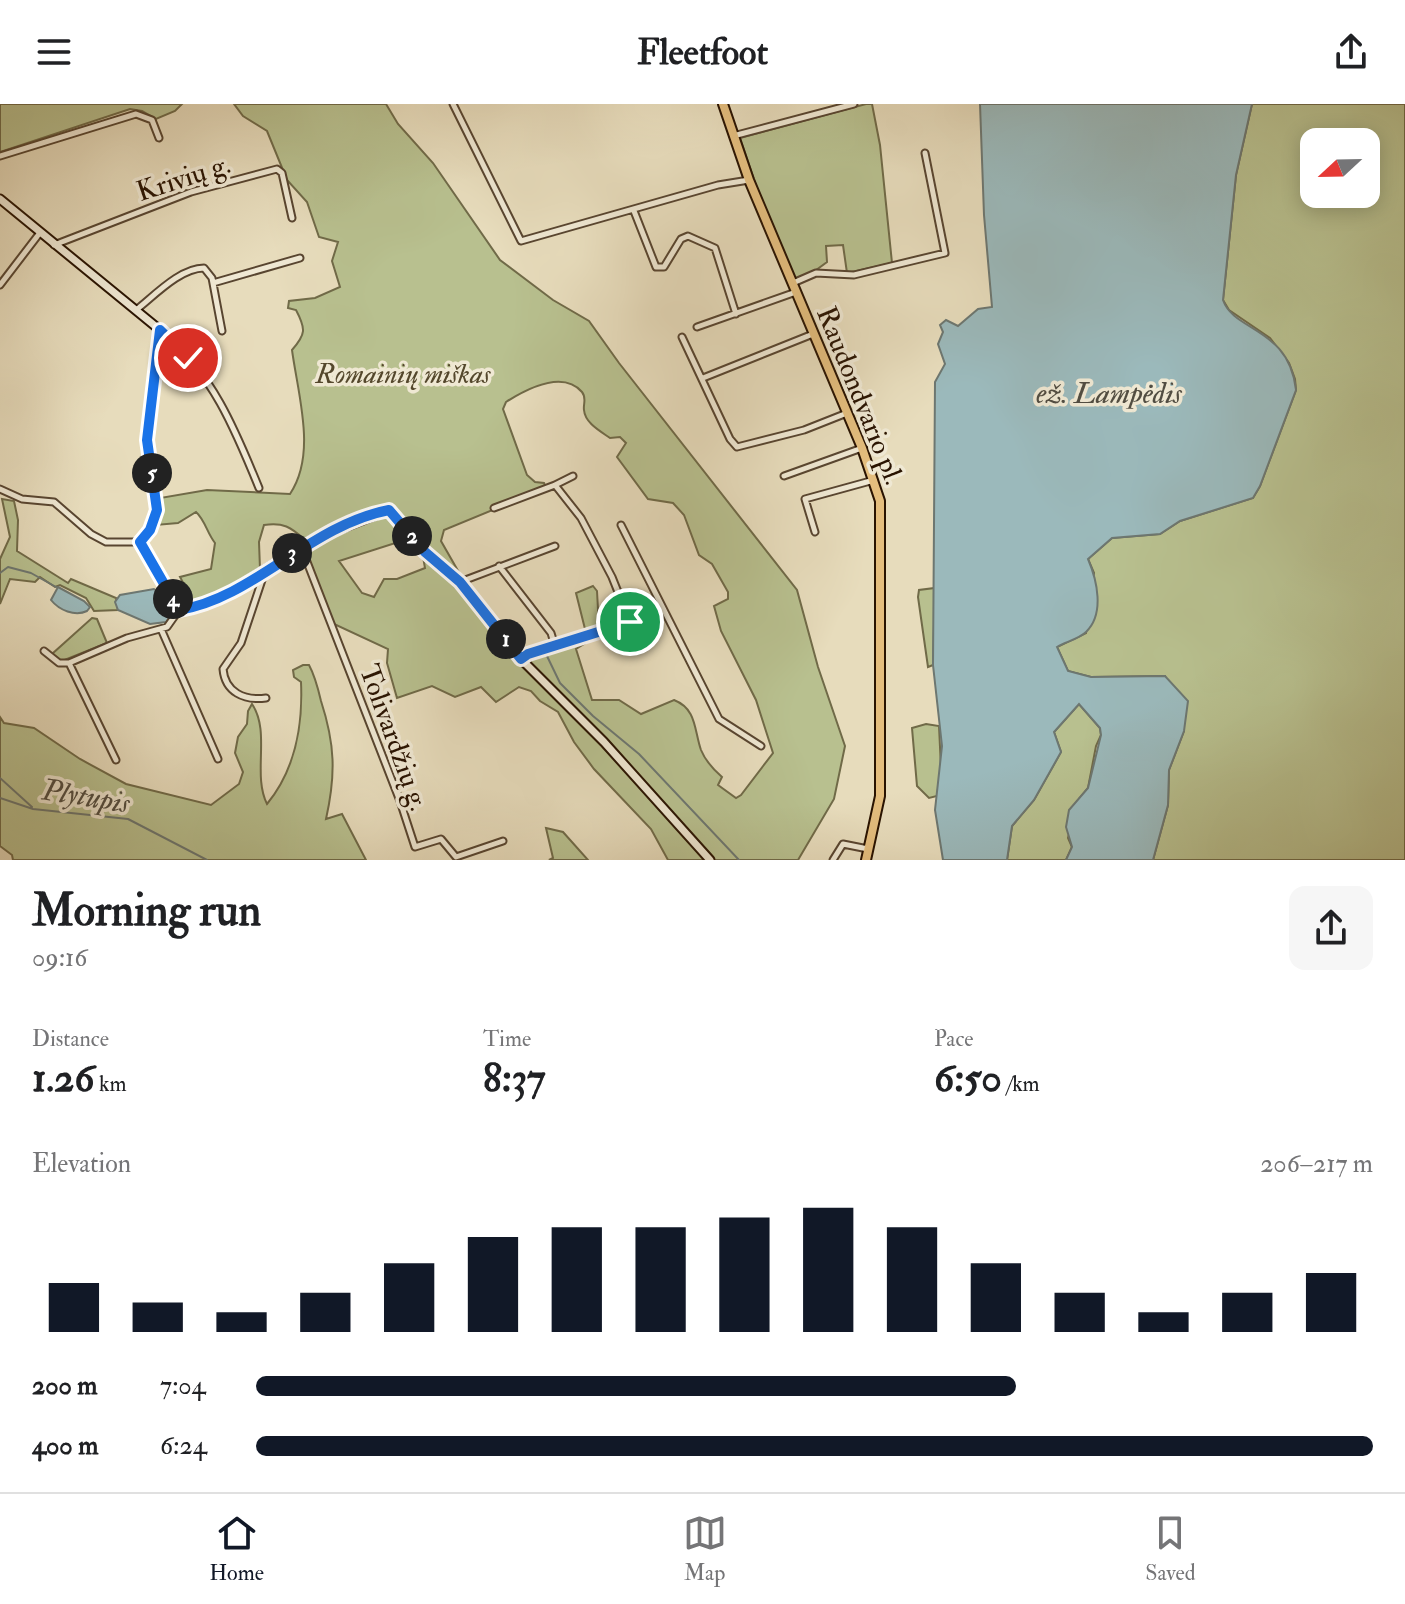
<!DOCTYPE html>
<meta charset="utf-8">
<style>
body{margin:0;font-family:"IM FELL Double Pica",serif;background:#f6f6f6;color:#202124;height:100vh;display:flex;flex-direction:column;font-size:30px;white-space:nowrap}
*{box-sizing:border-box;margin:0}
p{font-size:26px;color:#757577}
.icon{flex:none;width:44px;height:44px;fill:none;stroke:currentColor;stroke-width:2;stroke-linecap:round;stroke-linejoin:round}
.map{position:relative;height:756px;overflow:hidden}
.sheet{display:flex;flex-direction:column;background:#fff;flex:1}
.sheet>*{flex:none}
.needle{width:52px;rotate:248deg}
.buttons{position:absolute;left:1300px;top:24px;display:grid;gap:16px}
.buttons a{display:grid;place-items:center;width:80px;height:80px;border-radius:16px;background:#fff;box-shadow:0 4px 20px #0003;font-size:40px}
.pin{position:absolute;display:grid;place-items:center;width:68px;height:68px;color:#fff;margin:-34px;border:4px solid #fff;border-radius:50%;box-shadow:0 2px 8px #0007}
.km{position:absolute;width:40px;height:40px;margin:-20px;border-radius:50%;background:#222;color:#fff;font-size:22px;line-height:40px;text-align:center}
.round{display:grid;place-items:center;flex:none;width:84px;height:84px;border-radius:16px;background:#f6f6f6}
.headline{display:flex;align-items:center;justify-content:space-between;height:136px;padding:0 32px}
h1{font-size:44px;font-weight:800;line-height:60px}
.metrics{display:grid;grid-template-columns:repeat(3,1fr);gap:12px;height:136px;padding:8px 32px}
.metrics div{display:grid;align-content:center}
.metrics b{font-size:40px;font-weight:800}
.metrics small{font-size:22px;font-weight:400}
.metrics p{font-size:22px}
.chart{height:224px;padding:16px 32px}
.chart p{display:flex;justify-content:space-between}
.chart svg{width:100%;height:144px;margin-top:8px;stroke:#111827;stroke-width:6}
ul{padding:0 32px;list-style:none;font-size:26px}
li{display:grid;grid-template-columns:128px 96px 1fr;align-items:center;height:60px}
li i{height:20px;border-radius:10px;background:#111827}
header{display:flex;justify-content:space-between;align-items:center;height:104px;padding:0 32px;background:#fff;font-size:36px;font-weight:800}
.tabs{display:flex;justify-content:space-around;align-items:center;height:112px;border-top:2px solid #e0e0e0;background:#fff;font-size:22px;color:#757577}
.tabs a{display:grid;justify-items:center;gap:4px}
.tabs .active{color:#111827}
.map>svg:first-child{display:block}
</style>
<header><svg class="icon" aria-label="menu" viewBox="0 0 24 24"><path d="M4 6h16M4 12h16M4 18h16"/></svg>Fleetfoot<svg class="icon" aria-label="share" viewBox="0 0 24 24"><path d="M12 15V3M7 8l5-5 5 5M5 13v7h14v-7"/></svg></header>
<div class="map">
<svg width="1405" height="756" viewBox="0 0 1405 756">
<rect width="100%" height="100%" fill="#e7dcbc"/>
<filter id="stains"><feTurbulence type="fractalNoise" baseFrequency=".0025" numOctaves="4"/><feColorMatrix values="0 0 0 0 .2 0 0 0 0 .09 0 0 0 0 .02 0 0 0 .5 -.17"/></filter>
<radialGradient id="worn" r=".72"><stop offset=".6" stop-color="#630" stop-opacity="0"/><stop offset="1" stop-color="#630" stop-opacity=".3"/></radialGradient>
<path fill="#b8c08f" stroke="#706a48" stroke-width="2" fill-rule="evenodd" d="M 0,0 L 182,0 L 175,7 L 156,15 L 142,7 L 130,5 L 0,48 Z
M 234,0 L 386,0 L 398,20 L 433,59 L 500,156 L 553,196 L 589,217 L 619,259 L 797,486 L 818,563 L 845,642 L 834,695 L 798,756 L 715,756 L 524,555 L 597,532 L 576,545 L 592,596 L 619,596 L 641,610 L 674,596 C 697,605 694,626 701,646 C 705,656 714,666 722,673 L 718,681 L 736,694 L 741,691 L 773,649 L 756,596 L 721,527 L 714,502 L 728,495 L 728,488 L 712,460 L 699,451 L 684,411 L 673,399 L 648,395 L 617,353 L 626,339 L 620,333 L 610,334 C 600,327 585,319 584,306 C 583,300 587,294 582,288 C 562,265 525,286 506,298 L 503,305 L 527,371 L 535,378 L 544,379 L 546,384 L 444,426 L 441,437 L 461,472 L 426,445 L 388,404 L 381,404 L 305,436 C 291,423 283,418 264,421 L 259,438 L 260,465 L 212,494 L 181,498 L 180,495 L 186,484 L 180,473 L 211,465 L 215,439 C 207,429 205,416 196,408 L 178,419 L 156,421 L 160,394 L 207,386 L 290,390 C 317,350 298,291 292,246 C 306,230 306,225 296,206 L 288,204 L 289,197 L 315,194 L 340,183 L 332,157 L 338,138 L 319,133 L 307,98 L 287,76 L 267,27 L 243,12 Z
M 866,0 L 872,0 L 880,41 L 892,159 L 847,169 L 843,141 L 826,142 L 827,158 L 812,169 L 794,175 L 764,105 L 740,34 Z
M 1252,0 L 1405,0 L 1405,756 L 1153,756 L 1168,701 L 1169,666 L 1184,627 L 1165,572 L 1091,573 L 1068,567 L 1057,543 L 1086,529 L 1094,469 L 1088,455 L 1112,434 L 1160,430 L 1180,417 L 1253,394 L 1260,382 L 1296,286 L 1295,275 L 1289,259 L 1270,234 L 1229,206 L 1223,196 L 1236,71 ZM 1314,38 L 1366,38 L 1366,90 L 1314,90 Z
M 2,395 L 14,397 L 18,416 L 17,447 L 68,479 L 71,475 L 116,494 L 118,506 L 94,507 L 86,494 L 60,481 L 55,483 L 40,473 L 35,478 L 10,475 L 0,500 L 0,455 L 10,433 Z
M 389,409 L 411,434 L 339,457 L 362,489 L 374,493 L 384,475 L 397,475 L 425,464 L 422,447 L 453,475 L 530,569 L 591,629 L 706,756 L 668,756 L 651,725 L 594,665 L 574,638 L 558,608 L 540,597 L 531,587 L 519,583 L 496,598 L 481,583 L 455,593 L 432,582 L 397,594 L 387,559 L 388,545 L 334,520 L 305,445 Z
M 593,482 L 597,487 L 599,524 L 586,529 L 576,489 Z
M 935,484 L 933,561 L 928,563 L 918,493 L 919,486 Z
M 92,514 L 97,515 L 107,539 L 62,557 L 52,550 Z
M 303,561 L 309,561 C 315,572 318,584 321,597 C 335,640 336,670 326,715 L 342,710 L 366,756 L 13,756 L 12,751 L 0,742 L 0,613 L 4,619 L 34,624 L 80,655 L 126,680 L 211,701 L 239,680 L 243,668 L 235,649 L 238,633 L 247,620 L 248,607 L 252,600 C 271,628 252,670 267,700 C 295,666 303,622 301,578 L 294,573 L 293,566 Z
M 1079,600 L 1100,624 L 1101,631 L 1096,642 L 1088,684 L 1079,695 L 1068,734 L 1072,743 L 1066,756 L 1007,756 L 1012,722 L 1034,696 L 1061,648 L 1054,628 Z
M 926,620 L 939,622 L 941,664 L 937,692 L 929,694 L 917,682 L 912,624 Z
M 546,724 L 563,728 L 588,756 L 549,756 L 553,754 Z"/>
<path fill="#9bb9bb" stroke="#6d7771" stroke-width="2" d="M 980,0 L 1252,0 L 1236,71 L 1223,196 C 1234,228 1289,223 1296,286 L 1260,382 L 1253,394 L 1180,417 L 1160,430 L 1112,434 L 1088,455 C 1097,476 1105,510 1086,528 C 1079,535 1065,538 1057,543 L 1068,567 L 1091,573 L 1165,572 L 1188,597 L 1184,627 L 1169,666 L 1168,701 L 1153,756 L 1066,756 L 1072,743 L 1066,723 L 1069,706 L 1088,684 L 1101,631 L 1100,624 L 1079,600 L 1054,628 L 1061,648 L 1034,696 L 1012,722 L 1007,756 L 943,756 L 935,706 L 942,642 L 933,561 L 935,278 L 945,260 L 938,240 L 943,228 L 940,221 L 946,216 L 958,222 L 978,205 L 992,203 L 984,111 Z
M 58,483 L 84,497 L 90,503 L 87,507 C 75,513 59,506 51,496 Z
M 154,485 C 163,490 169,503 169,514 L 166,518 L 150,520 L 118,506 L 115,498 L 120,491 Z"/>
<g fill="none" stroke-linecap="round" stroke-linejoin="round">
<path stroke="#6d7771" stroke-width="2" d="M 0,469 L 8,463 L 31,469 L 56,483
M 546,550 L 560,579 L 593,612 L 639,650 L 739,756
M 0,674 L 32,703
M 0,694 L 33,705 L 128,715 L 207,756"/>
<defs>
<path id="street" d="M 453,0 L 521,137 L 718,81 L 749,76
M 733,32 L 854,0
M 0,52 L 136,10 L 152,16 L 159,34
M 634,107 L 656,163 L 664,163 L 681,135 L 688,132 L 715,144 L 736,210
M 54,141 L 191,88 L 277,65 L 282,69 L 292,114
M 213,179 L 300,154
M 793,179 L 816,169 L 854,171 L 945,149 L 925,49
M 0,181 L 39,130
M 136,206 C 154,192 180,164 204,164 L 212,174 L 222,227
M 697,223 L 796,188
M 161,226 C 212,269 235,325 259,384
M 682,233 L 730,335 L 737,343 L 804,326 L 847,309
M 703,274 L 813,230
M 573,372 L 555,381 L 581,414 L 612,473 L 630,518
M 784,372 L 862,344
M 0,385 L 22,395 L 54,398 L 91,430 L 106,438 L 140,438
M 494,404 L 555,381
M 621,421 L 719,615 L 761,642
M 815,428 L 805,395 L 874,376
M 299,444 L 307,458 L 400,697 L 415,743 L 441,735 L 456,753 L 503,737
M 499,462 L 551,529 L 555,542
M 265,467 L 241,539 L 223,565 C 225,588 244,597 266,594
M 460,478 L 555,442
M 161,525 L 218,655
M 44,547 L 59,559 L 69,559 L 116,656
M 521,555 L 528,550 L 663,507
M 69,559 L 127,534 L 167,523 L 179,506
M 833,756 L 843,740 L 868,745"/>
<path id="secondary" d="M 0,95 L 160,226 L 147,336 L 157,406 L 150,426 L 140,438 L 179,506 L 219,495 L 312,436 L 389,406 L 425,448 L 460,478 L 523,557 L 604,638 L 710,756"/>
<path id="primary" d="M 723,0 L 749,76 L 862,344 L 880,397 L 880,692 L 866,756"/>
</defs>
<use href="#street" stroke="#584530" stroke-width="9"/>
<use href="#secondary" stroke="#291301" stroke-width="11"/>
<use href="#primary" stroke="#291301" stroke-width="12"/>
<use href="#street" stroke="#efe8d3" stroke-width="5"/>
<use href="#secondary" stroke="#efe8d3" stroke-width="7"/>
<use href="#primary" stroke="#e4be7e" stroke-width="8"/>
</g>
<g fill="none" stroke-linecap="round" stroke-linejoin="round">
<defs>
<path id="route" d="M 188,254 L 160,226 L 147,336 L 157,406 L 150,426 L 140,438 L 179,506 C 254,494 310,421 389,406 L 425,448 L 460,478 L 521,555 L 528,550 L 630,518"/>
</defs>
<use href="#route" stroke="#fff" stroke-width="16"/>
<use href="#route" stroke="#1a73e8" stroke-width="10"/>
</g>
<g text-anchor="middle" stroke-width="7" stroke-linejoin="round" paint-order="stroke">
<g font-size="28" fill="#291301" stroke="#efe8d3">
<text transform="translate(183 73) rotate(-18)" y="10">Krivių g.</text>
<text transform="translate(861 291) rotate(68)" y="10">Raudondvario pl.</text>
<text transform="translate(395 633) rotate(70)" y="10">Tolivardžių g.</text>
</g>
<g font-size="28" font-style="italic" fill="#54472c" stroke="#efe8d3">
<text x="403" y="279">Romainių miškas</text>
</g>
<g font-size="30" font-style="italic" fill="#514d42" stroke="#efe8d3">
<text x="1109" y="299">ež. Lampėdis</text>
<text transform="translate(86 692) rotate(9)" y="10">Plytupis</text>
</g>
</g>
<rect width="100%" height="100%" filter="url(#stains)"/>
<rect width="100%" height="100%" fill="url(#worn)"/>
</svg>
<div class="buttons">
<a><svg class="needle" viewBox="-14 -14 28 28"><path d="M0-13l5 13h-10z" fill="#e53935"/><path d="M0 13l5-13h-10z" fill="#757577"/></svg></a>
</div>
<div class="pin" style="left:630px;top:518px;background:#1e9e55"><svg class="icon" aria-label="arrive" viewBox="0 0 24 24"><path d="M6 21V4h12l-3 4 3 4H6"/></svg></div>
<div class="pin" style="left:188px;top:254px;background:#d93025"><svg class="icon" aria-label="check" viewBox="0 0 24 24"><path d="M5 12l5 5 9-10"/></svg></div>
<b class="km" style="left:506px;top:535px">1</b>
<b class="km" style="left:412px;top:432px">2</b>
<b class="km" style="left:292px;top:449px">3</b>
<b class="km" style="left:173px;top:495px">4</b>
<b class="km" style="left:152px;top:369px">5</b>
</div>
<section class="sheet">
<div class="headline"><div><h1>Morning run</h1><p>09:16</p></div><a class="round"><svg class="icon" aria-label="share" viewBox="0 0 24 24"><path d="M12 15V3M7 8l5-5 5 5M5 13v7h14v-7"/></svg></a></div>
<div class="metrics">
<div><p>Distance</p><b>1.26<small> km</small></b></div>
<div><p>Time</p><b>8:37</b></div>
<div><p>Pace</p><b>6:50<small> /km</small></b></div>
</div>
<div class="chart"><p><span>Elevation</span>206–217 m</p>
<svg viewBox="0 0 160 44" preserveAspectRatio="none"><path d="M5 44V29M15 44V35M25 44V38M35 44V32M45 44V23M55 44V15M65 44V12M75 44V12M85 44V9M95 44V6M105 44V12M115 44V23M125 44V32M135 44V38M145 44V32M155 44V26"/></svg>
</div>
<ul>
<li><b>200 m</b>7:04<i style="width:68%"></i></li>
<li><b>400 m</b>6:24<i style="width:100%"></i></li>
</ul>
</section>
<nav class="tabs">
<a class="active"><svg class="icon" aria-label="home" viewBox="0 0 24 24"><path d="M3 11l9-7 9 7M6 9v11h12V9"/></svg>Home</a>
<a><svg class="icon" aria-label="map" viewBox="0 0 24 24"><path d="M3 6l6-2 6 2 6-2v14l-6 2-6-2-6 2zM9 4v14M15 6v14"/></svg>Map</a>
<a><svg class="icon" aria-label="saved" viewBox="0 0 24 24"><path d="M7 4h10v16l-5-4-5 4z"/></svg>Saved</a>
</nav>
